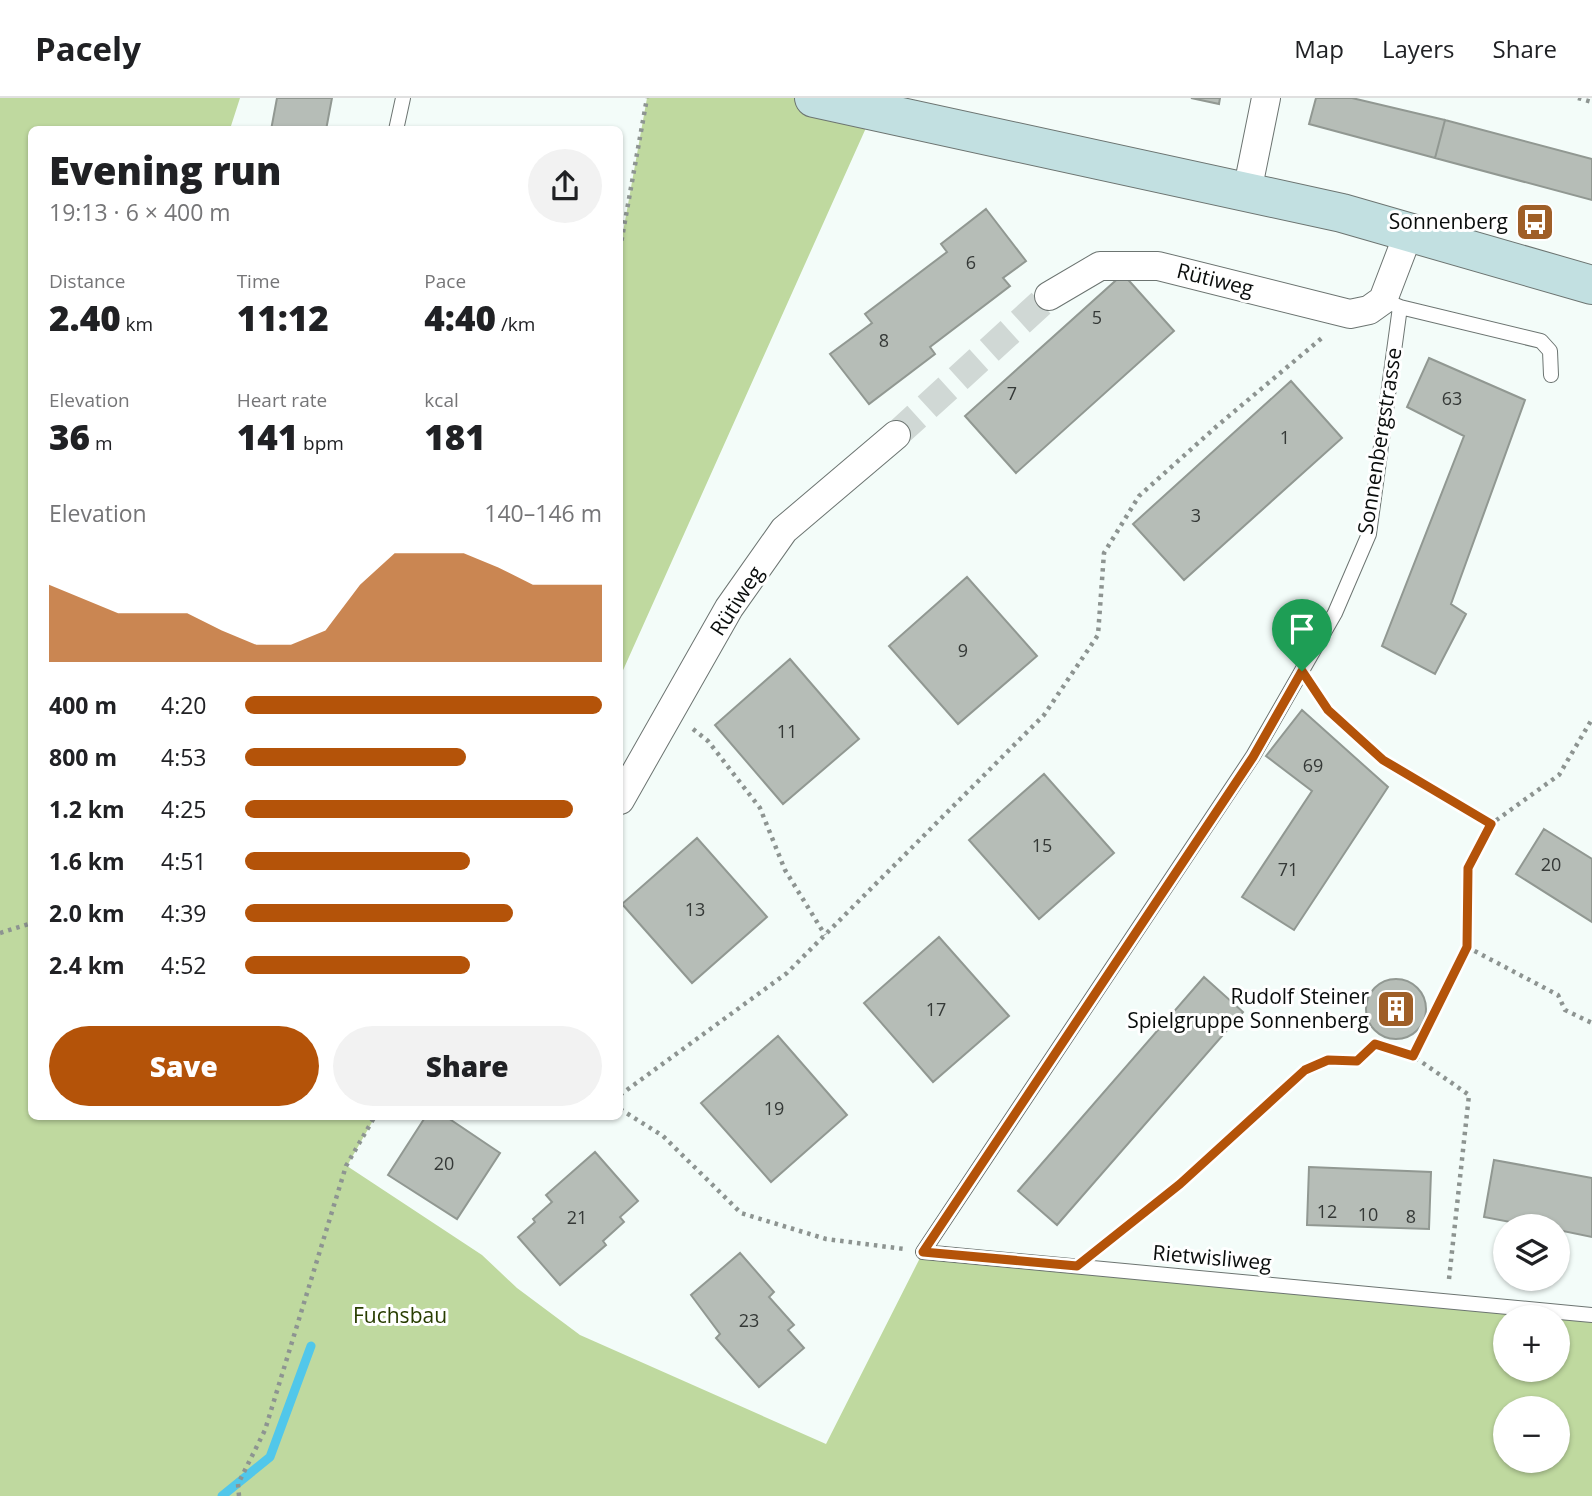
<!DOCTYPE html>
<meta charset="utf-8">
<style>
body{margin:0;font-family:"Open Sans",sans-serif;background:#f2f2f2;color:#202124;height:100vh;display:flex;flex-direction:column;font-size:26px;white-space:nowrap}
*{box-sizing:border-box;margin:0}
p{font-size:23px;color:#757577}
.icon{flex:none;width:38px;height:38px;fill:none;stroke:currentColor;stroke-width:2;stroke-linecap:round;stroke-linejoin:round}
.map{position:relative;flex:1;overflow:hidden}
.panel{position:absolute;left:28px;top:28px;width:595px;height:994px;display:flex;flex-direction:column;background:#fff;border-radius:10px;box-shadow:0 2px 5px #0004}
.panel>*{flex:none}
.fabs{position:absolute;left:1493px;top:1116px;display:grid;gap:14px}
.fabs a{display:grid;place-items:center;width:77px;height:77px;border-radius:50%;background:#fff;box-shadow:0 2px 5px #0004;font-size:35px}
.pin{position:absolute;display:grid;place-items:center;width:60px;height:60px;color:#fff;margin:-72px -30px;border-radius:50% 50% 50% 0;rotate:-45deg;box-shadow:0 0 7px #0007}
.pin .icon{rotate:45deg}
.round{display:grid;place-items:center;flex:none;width:74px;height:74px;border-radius:37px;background:#f2f2f2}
.summary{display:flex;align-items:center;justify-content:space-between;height:119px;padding:0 21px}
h1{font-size:38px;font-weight:800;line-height:52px}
.figures{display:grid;grid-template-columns:repeat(3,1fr);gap:10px;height:119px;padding:7px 21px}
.figures div{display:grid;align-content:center}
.figures b{font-size:35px;font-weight:800}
.figures small{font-size:19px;font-weight:400}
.figures p{font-size:19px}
.chart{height:196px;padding:14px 21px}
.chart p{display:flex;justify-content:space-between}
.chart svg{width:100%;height:126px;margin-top:7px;fill:#b45309;opacity:.7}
.primary-button{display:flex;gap:14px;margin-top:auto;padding:14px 21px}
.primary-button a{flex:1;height:80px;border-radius:42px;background:#b45309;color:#fff;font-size:28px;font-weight:800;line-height:80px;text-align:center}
.primary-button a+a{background:#f2f2f2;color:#202124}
ul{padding:0 21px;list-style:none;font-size:23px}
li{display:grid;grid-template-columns:112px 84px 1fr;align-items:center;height:52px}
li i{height:18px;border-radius:9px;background:#b45309}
header{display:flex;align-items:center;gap:42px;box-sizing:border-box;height:98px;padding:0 35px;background:#fff;border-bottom:2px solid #e0e0e0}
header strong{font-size:33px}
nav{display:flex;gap:38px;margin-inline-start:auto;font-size:24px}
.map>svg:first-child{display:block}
</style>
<header>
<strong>Pacely</strong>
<nav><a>Map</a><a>Layers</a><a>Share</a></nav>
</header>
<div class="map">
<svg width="1592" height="1398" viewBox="0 0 1592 1398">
<rect width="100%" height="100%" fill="#f3fcf9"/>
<path fill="#bfd99f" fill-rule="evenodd" d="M 0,0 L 240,0 L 230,31 L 32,32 L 32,1018 L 375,1019 L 347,1068 L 482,1157 L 517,1190 L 580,1237 L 826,1346 L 923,1154 L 1592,1217 L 1592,1398 L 0,1398 ZM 1505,1220 L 1558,1220 L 1558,1272 L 1505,1272 ZM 1505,1311 L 1558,1311 L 1558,1363 L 1505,1363 Z
M 647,0 L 814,0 L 874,12 L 620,579 L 620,151 Z"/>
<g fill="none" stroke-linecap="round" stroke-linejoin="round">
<path stroke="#51c7ea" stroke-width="9" d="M 222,1398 L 270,1359 L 311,1248"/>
</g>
<path fill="#b6bdb7" stroke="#919892" stroke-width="2" d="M 277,0 L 332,0 L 326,32 L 271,32 Z
M 1191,0 L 1220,0 L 1219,6 Z
M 1316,0 L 1352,0 L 1445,22 L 1435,60 L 1309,26 Z
M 1445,22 L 1592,61 L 1592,102 L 1435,60 Z
M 986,111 L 1026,163 L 1003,180 L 1010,188 L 930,249 L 935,256 L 869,306 L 830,256 L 872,225 L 865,216 L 947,154 L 941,146 Z
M 1123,176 L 1174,233 L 1016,375 L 965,318 Z
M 1429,260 L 1525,302 L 1451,506 L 1466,516 L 1435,576 L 1382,548 L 1464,338 L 1407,309 Z
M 1291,283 L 1342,340 L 1184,482 L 1133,426 Z
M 967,479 L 1037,558 L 958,626 L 889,548 Z
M 790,561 L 859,641 L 783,706 L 715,627 Z
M 1302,612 L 1388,689 L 1294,832 L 1242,799 L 1312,693 L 1266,658 Z
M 1044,676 L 1114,755 L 1039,821 L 969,742 Z
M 1544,731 L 1592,761 L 1592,824 L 1516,776 Z
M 697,740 L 767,819 L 692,885 L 622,806 Z
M 939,839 L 1009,918 L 933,984 L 864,905 Z
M 1204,879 L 1243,914 L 1057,1127 L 1018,1093 Z
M1366 911a30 30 0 1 1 60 0a30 30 0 1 1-60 0Z
M 778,938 L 847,1017 L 771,1084 L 701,1005 Z
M 426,1018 L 445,1018 L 500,1055 L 457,1121 L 388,1077 Z
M 595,1054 L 638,1103 L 620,1119 L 624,1124 L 603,1143 L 606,1147 L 560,1187 L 518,1139 L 535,1124 L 533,1121 L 552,1104 L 546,1097 Z
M 1494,1062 L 1592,1080 L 1592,1139 L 1558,1132 L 1558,1129 L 1537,1129 L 1484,1119 Z
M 1309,1069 L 1431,1074 L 1429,1131 L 1307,1127 Z
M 740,1155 L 774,1194 L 769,1199 L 794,1227 L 788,1232 L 804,1250 L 759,1289 L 716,1240 L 720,1236 L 691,1197 Z"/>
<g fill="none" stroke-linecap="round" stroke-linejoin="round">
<path stroke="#d0d8d5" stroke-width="28" stroke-dasharray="28 14" stroke-linecap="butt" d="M 896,337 L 1049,198"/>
<defs>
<path id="lane" d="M 396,32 L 403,0
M 1383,202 L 1400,209 L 1369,436 L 1335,515 L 1253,658 L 923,1154 L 1592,1217
M 1400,209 L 1541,243 L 1550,253 L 1551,277"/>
<path id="street" d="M 1247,94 L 1266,0
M 1049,198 L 1100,168 L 1158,168 L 1350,216 L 1369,212 L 1383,202 L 1409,134
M 620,702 L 729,510 L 784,432 L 896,337"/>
<path id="secondary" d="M 814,0 L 1342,115 L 1592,187"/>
</defs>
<use href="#lane" stroke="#6c7471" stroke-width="16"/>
<use href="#street" stroke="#6c7471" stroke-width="30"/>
<use href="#secondary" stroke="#6c7471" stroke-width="40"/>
<path stroke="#8d9491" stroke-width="4.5" stroke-dasharray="3.5 5" stroke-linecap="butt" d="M 1578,0 L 1592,4
M 620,151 L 647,0
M 1315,593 C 1356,655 1429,689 1491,726
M 693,631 L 708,643 L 760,710 L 785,772 L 825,837
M 0,835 L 32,825
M 1467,849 L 1558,897 L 1565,912 L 1592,925
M 620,997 L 787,875 L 1044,617 L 1098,537 L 1104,455 L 1139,398 L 1217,328 L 1323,239
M 620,1011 L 663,1038 L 741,1115 L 826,1141 L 904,1151
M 1102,1148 L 1180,1086 L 1305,972 L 1328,962 L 1357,963 L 1375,945 L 1413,958
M 1449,1181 L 1469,997 L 1413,958 L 1467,849 L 1468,770 L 1491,726 L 1559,677 L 1592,621
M 239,1398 L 238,1386 L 265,1332 L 346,1068 L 375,1018"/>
<use href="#lane" stroke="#fff" stroke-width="14"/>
<use href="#street" stroke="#fff" stroke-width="28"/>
<use href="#secondary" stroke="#c2e0e1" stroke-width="38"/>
</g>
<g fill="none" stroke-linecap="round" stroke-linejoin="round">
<defs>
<path id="route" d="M 1302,573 L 1328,612 L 1383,662 L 1491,726 L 1468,770 L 1467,849 L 1413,958 L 1375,946 L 1357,963 L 1328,962 L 1305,972 L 1180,1086 L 1077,1168 L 923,1154 L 1253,659 Z"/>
</defs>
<use href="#route" stroke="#fff" stroke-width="14"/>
<use href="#route" stroke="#b45309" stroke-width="9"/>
</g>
<defs>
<symbol id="bus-square" viewBox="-11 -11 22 22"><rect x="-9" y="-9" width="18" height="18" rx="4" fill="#9f5f28" stroke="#fff"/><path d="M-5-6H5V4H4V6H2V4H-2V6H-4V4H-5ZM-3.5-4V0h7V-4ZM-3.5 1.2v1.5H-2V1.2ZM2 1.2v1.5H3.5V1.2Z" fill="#fff"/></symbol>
<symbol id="building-square" viewBox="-11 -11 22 22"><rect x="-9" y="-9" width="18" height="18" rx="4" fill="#9f5f28" stroke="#fff"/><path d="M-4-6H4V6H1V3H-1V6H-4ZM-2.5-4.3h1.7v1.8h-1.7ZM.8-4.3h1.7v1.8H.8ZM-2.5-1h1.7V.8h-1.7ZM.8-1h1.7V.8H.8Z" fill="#fff"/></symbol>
</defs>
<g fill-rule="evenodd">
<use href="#bus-square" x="1513" y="102" width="44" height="44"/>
<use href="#building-square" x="1374" y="889" width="44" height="44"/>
</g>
<g text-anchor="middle" stroke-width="6" stroke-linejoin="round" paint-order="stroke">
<g font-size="18" fill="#353937">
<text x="971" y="171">6</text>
<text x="1097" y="226">5</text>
<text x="884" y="249">8</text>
<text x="1012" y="302">7</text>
<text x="1452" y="307">63</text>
<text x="1285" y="346">1</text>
<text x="1196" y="424">3</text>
<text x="963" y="559">9</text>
<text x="787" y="640">11</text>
<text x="1313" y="674">69</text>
<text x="1042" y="754">15</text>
<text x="1551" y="773">20</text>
<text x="1288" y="778">71</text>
<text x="695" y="818">13</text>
<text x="936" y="918">17</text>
<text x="774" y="1017">19</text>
<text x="444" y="1072">20</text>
<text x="1327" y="1120">12</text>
<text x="1368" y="1123">10</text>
<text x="1411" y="1125">8</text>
<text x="577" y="1126">21</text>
<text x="749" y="1229">23</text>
</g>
<g font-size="21" fill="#0a0d0c" stroke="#fff" text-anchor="end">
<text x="1508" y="131">Sonnenberg</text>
<text x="1369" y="906">Rudolf Steiner<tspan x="1369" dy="24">Spielgruppe Sonnenberg</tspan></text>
</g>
<g font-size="21" fill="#0a0d0c" stroke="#fff">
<text transform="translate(1215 182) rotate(14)" y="7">Rütiweg</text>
<text transform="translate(1380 343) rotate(-81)" y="7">Sonnenbergstrasse</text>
<text transform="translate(737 503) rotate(-57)" y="7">Rütiweg</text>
<text transform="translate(1212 1160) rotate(5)" y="7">Rietwisliweg</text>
</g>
<g font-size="21" fill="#283d00" stroke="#fff">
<text x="400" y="1225">Fuchsbau</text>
</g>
</g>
</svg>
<div class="fabs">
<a><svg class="icon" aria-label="layers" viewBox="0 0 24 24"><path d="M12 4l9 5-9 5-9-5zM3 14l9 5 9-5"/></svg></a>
<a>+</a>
<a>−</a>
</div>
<div class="pin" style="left:1302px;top:573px;background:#1e9e55"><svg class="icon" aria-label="arrive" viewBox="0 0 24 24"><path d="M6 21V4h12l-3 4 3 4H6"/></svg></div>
<section class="panel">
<div class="summary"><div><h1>Evening run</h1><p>19:13 · 6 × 400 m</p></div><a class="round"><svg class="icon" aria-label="share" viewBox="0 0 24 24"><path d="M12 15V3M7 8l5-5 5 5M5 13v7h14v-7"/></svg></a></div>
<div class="figures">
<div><p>Distance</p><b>2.40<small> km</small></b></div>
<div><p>Time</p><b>11:12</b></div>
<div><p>Pace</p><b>4:40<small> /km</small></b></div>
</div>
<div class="figures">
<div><p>Elevation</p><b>36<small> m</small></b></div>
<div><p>Heart rate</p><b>141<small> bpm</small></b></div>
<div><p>kcal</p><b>181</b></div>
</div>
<div class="chart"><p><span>Elevation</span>140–146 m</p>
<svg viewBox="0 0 160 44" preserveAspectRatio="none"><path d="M0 44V17L10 22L20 27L30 27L40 27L50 33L60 38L70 38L80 33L90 17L100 6L110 6L120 6L130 11L140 17L150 17L160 17V44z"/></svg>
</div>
<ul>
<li><b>400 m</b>4:20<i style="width:100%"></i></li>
<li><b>800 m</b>4:53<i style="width:62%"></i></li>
<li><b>1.2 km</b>4:25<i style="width:92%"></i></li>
<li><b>1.6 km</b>4:51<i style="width:63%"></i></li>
<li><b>2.0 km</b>4:39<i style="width:75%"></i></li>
<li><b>2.4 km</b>4:52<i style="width:63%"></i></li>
</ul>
<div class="primary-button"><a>Save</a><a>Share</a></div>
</section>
</div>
